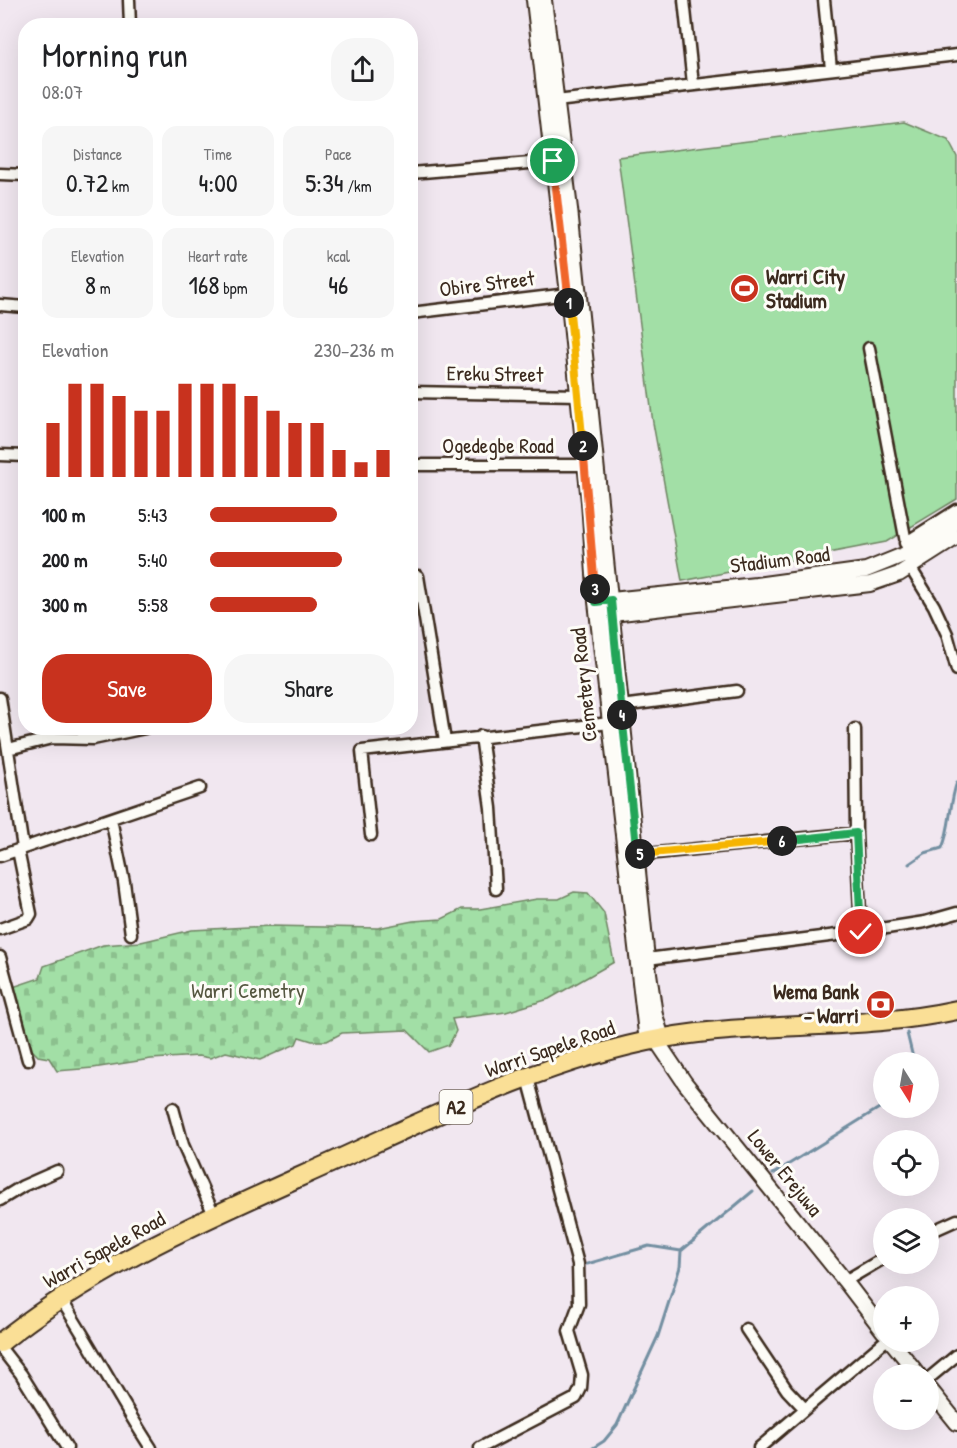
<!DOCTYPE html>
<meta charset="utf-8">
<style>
body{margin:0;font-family:"Patrick Hand",sans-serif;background:#f6f6f6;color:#202124;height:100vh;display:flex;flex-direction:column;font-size:22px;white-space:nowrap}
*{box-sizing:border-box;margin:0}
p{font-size:20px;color:#757577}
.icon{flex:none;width:33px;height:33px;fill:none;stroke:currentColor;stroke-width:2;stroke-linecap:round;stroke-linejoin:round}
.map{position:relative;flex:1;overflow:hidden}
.drawer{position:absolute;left:18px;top:18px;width:400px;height:717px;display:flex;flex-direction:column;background:#fff;border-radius:24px;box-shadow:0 6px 24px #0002}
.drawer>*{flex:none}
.needle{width:39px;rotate:169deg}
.tools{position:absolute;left:873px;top:1052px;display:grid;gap:12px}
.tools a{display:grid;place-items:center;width:66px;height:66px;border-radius:50%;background:#fff;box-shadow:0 6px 24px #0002;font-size:30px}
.pin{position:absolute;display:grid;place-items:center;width:51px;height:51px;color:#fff;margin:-26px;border:3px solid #fff;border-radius:50%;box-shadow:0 2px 6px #0007}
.km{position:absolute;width:30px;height:30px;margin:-15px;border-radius:50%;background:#222;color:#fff;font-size:16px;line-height:30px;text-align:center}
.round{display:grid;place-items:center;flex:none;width:63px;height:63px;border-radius:24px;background:#f6f6f6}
.summary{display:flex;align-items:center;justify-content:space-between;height:102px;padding:0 24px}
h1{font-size:33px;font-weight:600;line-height:45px}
.stats{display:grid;grid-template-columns:repeat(3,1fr);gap:9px;height:102px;padding:6px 24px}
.stats div{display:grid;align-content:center;border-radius:15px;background:#f6f6f6;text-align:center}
.stats b{font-size:26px;font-weight:600}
.stats small{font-size:16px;font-weight:400}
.stats p{font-size:16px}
.chart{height:168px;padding:12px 24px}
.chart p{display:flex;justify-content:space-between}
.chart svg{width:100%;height:108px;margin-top:6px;stroke:#c8321e;stroke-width:6}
.primary-button{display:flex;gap:12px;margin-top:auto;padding:12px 24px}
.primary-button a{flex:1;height:69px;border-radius:24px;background:#c8321e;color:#fff;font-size:24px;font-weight:600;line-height:69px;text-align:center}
.primary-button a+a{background:#f6f6f6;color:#202124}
ul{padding:0 24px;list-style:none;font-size:20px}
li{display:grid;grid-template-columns:96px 72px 1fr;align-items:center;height:45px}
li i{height:15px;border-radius:8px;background:#c8321e}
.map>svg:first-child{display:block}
</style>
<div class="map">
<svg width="957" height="1448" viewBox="0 0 957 1448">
<defs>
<pattern id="cemetery-stones" width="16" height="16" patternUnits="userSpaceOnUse" patternTransform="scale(1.5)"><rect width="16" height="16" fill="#a2dfa6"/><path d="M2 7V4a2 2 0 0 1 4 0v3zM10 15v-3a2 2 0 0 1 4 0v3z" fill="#8cc08e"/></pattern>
</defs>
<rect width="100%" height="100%" fill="#f1e7f0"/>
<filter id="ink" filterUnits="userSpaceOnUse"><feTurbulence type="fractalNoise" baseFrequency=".0167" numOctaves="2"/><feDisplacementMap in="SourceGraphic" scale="12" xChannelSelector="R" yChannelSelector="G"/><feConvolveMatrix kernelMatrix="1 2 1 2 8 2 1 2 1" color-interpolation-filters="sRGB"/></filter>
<g filter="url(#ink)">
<path fill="url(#cemetery-stones)" stroke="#6e8462" stroke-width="1.5" d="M 574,892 L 588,893 L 604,913 L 614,962 L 549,999 L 506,1012 L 452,1019 L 456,1031 L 449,1045 L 429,1052 L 407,1030 L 342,1033 L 327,1041 L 312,1041 L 299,1037 L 296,1044 L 260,1060 L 226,1052 L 210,1058 L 199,1056 L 151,1059 L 93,1068 L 57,1071 L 49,1058 L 38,1056 L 31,1049 L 13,987 L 40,978 L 44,966 L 103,945 L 141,942 L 192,930 L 270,926 L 378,928 L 413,921 L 442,919 L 462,909 L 480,909 L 537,899 L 559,899 Z"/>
<path fill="#a2dfa6" stroke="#6e8462" stroke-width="1.5" d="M 904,122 L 948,140 L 957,157 L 957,499 L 886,542 L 682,581 L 653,423 L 618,157 Z"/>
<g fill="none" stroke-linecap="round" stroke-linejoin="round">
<path stroke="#738fa1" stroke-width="3" d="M 909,864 L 925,853 L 942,848 C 951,828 949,804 957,782
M 907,1033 L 914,1062
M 773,1174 L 884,1105
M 587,1264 L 649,1246 L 681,1251
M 593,1448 L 604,1441 L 617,1425 L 658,1336 L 680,1267 L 681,1251 L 753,1191"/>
<defs>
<path id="street" d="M 129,0 L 130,26
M 684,0 L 693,84
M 824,0 L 831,69
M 556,101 L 957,55
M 411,173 L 553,161
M 0,174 L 26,175
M 0,305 L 26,307
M 411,313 L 568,294
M 869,348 L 908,553
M 411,392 L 579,395
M 0,455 L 26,456
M 411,465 L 585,465
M 905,543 L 957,510
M 910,567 L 934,606 L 947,634 L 957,670
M 418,576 L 445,741
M 0,698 L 23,848
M 621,706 L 737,691
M 855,729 L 856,833 L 861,932
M 481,736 L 491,808 L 496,889
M 8,749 L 52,738 L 93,739 L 145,728
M 111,819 L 124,882 L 131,934
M 371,835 L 362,751 L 610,723
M 637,855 L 856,833
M 0,856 L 200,788
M 0,929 L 28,919 L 31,914 L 18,850
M 0,957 L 28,1060
M 647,959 L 861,932 L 925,922 L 957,913
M 173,1108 L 183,1145 L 215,1217
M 0,1200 L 23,1186 L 57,1171
M 928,1233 L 957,1220
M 845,1281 L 884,1258
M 60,1298 C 92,1347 119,1399 151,1448
M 746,1329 L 787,1390 L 805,1409
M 0,1347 L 21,1374 L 67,1448
M 928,1379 L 957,1355
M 480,1448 L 576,1398 L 581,1388 L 582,1375 L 569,1331 L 579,1304 L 578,1264 L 528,1078
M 759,1448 L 885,1341"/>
<path id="secondary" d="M 534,0 L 568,294 L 589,502 L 596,602 L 647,1042
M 544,0 L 570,209 L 647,959 L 655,1015 L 662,1038
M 602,601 L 756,585 L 866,570 L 908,553 L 957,522
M 604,615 L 870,584 L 899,574 L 957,537
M 656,1040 L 685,1083 L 845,1281 L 884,1332
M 891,1341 L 918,1374
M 928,1387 L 957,1423"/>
<path id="highway" d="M 0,1343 C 99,1263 220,1213 335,1161 C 438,1114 552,1058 664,1038 C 761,1021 861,1031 957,1010"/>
</defs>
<use href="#street" stroke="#3b2a1e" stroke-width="15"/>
<use href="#secondary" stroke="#3b2a1e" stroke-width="18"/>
<use href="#highway" stroke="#3b2a1e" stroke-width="22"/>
<use href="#street" stroke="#fdfcf7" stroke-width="10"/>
<use href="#secondary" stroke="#fdfcf7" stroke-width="14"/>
<use href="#highway" stroke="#fadf96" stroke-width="18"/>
</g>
</g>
<g fill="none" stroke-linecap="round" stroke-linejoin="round" filter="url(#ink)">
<defs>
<path id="split-1" d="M 553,161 L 569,303"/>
<path id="split-2" d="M 569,303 L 583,446"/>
<path id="split-3" d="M 583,446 L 595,589"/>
<path id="split-4" d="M 595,589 L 596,602 L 611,600 L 622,715"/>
<path id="split-5" d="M 622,715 L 637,855 L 640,854"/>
<path id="split-6" d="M 640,854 L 782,841"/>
<path id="split-7" d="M 782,841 L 856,833 L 861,932"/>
</defs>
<use href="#split-1" stroke="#fff" stroke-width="12"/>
<use href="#split-2" stroke="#fff" stroke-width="12"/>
<use href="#split-3" stroke="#fff" stroke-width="12"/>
<use href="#split-4" stroke="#fff" stroke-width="12"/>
<use href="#split-5" stroke="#fff" stroke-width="12"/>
<use href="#split-6" stroke="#fff" stroke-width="12"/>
<use href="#split-7" stroke="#fff" stroke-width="12"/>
<use href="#split-1" stroke="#f0652b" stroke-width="8"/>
<use href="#split-2" stroke="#f5b400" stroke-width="8"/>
<use href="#split-3" stroke="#f0652b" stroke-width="8"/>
<use href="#split-4" stroke="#22a559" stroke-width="8"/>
<use href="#split-5" stroke="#22a559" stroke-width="8"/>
<use href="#split-6" stroke="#f5b400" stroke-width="8"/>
<use href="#split-7" stroke="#22a559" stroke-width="8"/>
</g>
<defs>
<symbol id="stadium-disc" viewBox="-11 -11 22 22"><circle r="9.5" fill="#c8321e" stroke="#fdfcf7"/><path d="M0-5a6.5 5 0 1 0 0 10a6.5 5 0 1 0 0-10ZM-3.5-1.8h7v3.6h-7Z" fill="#fff"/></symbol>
<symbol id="bank-disc" viewBox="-11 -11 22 22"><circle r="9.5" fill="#c8321e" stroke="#fdfcf7"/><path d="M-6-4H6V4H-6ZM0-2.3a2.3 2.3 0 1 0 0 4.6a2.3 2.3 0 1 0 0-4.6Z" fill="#fff"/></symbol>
</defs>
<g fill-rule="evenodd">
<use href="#stadium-disc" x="728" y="272" width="33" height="33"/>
<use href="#bank-disc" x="864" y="988" width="33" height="33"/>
</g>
<g text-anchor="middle" stroke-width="6" stroke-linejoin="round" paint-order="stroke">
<rect fill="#fdfcf7" stroke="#75695f" stroke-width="1.5" x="439.5" y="1090" width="33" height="34" rx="4.5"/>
<g font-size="20" font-weight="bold" fill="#3b2a1e">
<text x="456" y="1114">A2</text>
</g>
<g font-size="21" font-weight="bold" fill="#3b2a1e" stroke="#fdfcf7" text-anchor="start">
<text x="766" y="284">Warri City<tspan x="766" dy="24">Stadium</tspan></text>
<text x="859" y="999" text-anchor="end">Wema Bank<tspan x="859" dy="24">- Warri</tspan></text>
</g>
<g font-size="21" fill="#3b2a1e" stroke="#fdfcf7">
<text transform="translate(487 284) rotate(-7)" y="7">Obire Street</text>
<text transform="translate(495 374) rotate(1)" y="7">Ereku Street</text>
<text x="498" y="453">Ogedegbe Road</text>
<text transform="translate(780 560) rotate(-7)" y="7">Stadium Road</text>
<text transform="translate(584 685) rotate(-96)" y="7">Cemetery Road</text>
<text transform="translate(550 1049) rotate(-19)" y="7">Warri Sapele Road</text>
<text transform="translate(785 1173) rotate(51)" y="7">Lower Erejuwa</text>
<text transform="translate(104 1250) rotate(-29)" y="7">Warri Sapele Road</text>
</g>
<g font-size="21" fill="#555740" stroke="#fdfcf7">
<text x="248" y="998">Warri Cemetry</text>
</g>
</g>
</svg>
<div class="tools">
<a><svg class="needle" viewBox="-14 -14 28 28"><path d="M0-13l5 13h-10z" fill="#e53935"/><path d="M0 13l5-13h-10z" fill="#757577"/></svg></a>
<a><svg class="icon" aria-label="locate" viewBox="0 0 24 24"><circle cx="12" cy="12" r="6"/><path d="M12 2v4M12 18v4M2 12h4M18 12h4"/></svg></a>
<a><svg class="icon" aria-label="layers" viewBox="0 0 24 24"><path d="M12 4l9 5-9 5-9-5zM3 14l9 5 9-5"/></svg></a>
<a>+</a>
<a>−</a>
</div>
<div class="pin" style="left:553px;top:161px;background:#1e9e55"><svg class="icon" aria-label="arrive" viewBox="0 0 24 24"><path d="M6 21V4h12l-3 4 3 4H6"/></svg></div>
<div class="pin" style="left:861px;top:932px;background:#d93025"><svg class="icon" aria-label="check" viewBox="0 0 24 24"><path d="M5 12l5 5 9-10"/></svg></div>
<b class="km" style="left:569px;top:303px">1</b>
<b class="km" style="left:583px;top:446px">2</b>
<b class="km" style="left:595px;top:589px">3</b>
<b class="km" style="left:622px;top:715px">4</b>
<b class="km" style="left:640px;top:854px">5</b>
<b class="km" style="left:782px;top:841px">6</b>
<section class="drawer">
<div class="summary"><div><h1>Morning run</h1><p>08:07</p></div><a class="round"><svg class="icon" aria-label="share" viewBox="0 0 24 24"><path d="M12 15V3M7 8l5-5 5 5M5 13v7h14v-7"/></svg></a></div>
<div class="stats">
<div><p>Distance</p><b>0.72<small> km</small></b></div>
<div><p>Time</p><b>4:00</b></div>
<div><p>Pace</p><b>5:34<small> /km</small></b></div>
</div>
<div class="stats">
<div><p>Elevation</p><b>8<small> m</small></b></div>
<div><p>Heart rate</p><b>168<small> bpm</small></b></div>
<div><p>kcal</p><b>46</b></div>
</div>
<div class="chart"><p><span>Elevation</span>230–236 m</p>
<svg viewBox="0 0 160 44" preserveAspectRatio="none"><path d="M5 44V22M15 44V6M25 44V6M35 44V11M45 44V17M55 44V17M65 44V6M75 44V6M85 44V6M95 44V11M105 44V17M115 44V22M125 44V22M135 44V33M145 44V38M155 44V33"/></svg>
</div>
<ul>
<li><b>100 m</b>5:43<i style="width:69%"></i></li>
<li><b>200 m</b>5:40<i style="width:72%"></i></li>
<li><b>300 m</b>5:58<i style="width:58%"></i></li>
</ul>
<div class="primary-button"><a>Save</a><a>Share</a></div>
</section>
</div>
